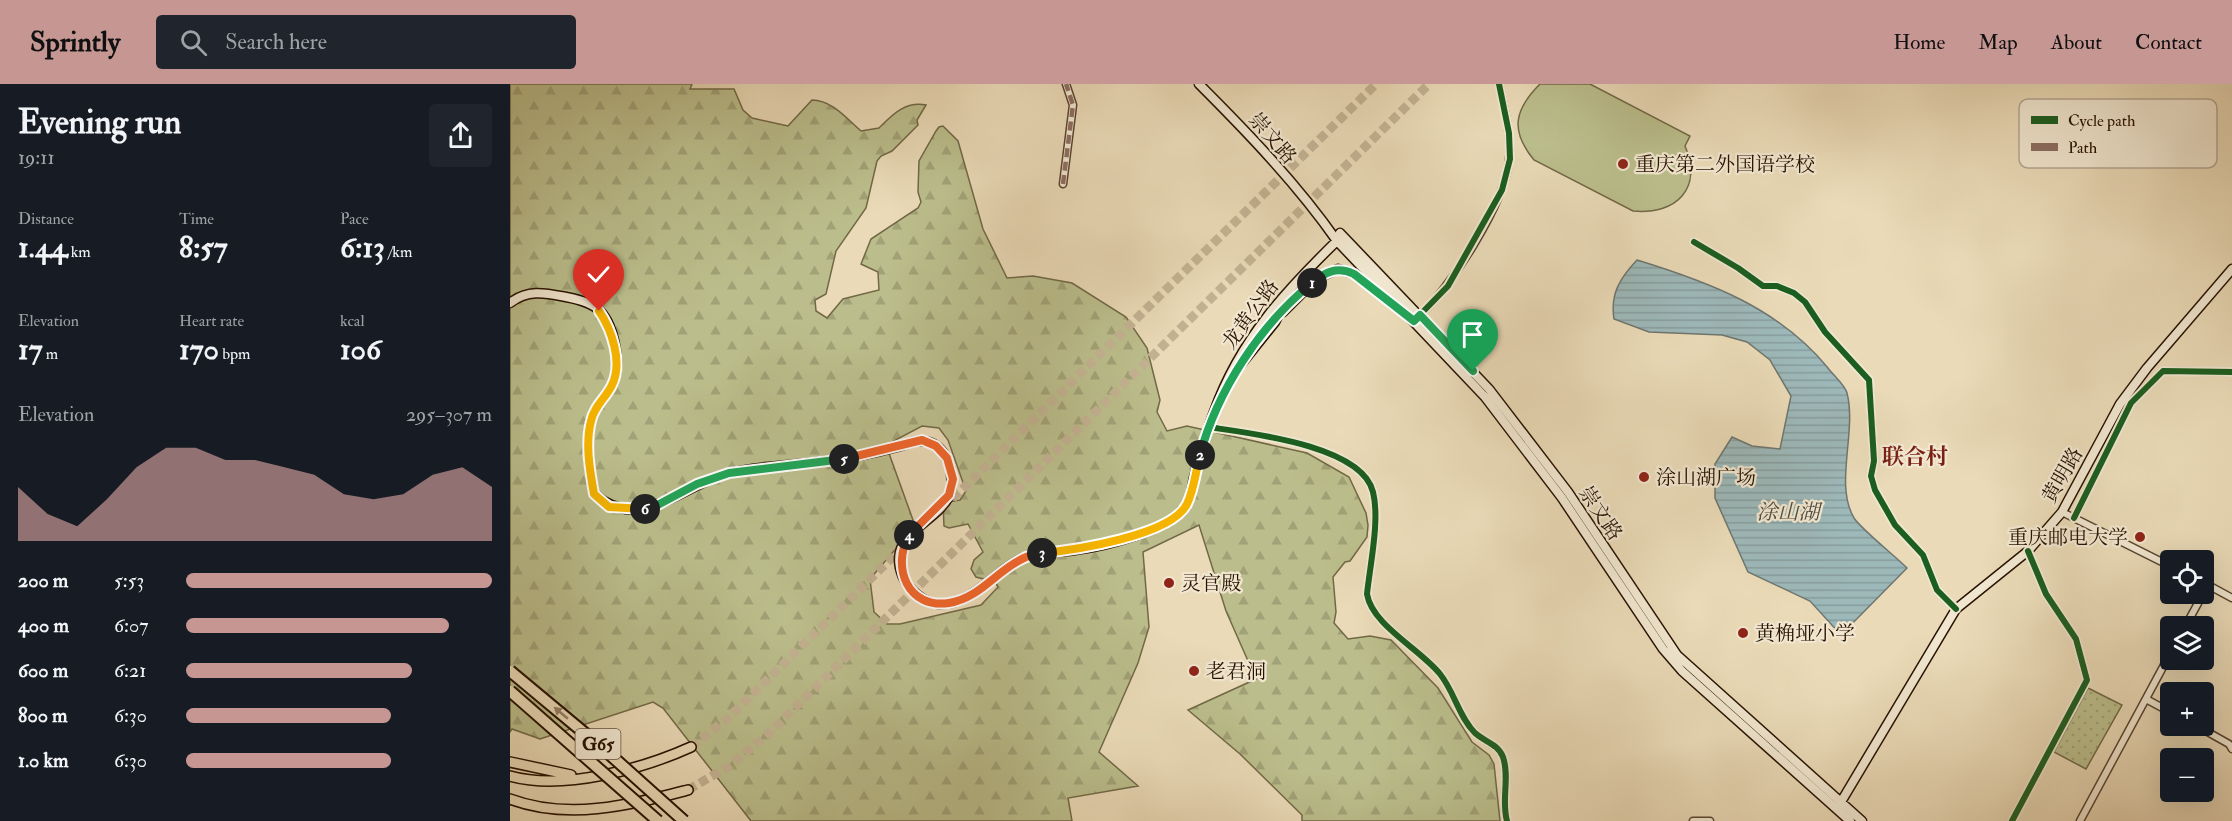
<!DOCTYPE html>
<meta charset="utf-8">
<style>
body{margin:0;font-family:"IM FELL Double Pica","Noto Serif SC",serif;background:#20242c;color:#f1f3f6;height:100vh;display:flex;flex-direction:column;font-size:22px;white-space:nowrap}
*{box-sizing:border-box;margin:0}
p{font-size:20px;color:#9ea1a6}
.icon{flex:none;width:33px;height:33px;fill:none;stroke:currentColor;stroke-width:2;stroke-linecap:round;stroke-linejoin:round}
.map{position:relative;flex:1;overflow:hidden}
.sheet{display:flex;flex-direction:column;background:#171b24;width:510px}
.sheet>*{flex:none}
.buttons{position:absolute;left:1650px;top:466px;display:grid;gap:12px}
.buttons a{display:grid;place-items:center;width:54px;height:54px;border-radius:6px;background:#171b24;box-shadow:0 6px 24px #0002;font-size:30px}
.pin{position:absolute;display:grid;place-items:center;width:51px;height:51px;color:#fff;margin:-62px -26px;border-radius:50% 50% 50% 0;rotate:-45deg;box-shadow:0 0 6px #0007}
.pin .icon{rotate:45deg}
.km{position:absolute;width:30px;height:30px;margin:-15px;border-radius:50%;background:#222;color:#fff;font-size:16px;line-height:30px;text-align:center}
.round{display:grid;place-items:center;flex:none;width:63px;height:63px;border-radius:6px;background:#20242c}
.overview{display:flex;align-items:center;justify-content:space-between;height:102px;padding:0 18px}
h1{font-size:33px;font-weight:700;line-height:45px}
.figures{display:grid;grid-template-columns:repeat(3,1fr);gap:9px;height:102px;padding:6px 18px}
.figures div{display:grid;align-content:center}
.figures b{font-size:30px;font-weight:700}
.figures small{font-size:16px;font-weight:400}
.figures p{font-size:16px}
.chart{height:168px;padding:12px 18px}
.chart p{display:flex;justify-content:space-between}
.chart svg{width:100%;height:108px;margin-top:6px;fill:#c59692;opacity:.7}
ul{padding:0 18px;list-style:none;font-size:20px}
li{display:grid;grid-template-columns:96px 72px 1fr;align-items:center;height:45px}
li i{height:15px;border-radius:8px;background:#c59692}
header{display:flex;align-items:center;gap:36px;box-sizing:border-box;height:84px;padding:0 30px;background:#c59692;color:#111}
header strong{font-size:28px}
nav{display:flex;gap:33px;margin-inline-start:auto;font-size:21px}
.search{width:420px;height:54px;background:#20242c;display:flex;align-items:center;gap:15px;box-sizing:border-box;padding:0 21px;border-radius:6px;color:#9ea1a6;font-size:22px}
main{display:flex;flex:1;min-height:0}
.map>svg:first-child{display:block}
</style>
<header>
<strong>Sprintly</strong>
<div class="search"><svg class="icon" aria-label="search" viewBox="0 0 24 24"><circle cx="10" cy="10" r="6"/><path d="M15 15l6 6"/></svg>Search here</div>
<nav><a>Home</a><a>Map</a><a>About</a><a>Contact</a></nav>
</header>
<main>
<section class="sheet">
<div class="overview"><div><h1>Evening run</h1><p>19:11</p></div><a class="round"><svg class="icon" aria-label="share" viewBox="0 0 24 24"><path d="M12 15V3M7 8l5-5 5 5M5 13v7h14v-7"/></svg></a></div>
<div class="figures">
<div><p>Distance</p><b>1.44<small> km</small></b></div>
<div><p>Time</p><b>8:57</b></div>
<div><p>Pace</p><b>6:13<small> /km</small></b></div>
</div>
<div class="figures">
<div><p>Elevation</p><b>17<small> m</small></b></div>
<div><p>Heart rate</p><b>170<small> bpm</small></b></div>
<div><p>kcal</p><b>106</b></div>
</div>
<div class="chart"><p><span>Elevation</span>295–307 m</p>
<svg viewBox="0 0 160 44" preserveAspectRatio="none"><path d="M0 44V22L10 33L20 38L30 27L40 14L50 6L60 6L70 11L80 11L90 14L100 17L110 25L120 27L130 25L140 17L150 14L160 22V44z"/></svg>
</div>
<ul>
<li><b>200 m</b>5:53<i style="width:100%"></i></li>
<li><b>400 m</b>6:07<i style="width:86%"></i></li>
<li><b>600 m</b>6:21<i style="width:74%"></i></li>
<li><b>800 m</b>6:30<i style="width:67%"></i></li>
<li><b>1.0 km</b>6:30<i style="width:67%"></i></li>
</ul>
</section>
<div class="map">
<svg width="1722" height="737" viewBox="0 0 1722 737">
<defs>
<pattern id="forest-firs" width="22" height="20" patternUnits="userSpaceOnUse" patternTransform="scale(1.5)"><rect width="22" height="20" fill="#bbbe8c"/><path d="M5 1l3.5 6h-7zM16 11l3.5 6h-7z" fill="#a1a277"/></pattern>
<pattern id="park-dots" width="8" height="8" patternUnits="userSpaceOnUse" patternTransform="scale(1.5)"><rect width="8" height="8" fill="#bbbe8c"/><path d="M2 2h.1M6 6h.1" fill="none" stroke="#a1a277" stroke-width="1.8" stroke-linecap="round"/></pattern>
<pattern id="water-rules" width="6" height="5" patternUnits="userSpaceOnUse" patternTransform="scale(1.5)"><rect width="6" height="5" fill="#9db8b9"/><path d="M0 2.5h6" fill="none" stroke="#879d9d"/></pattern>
</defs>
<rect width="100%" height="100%" fill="#eadab7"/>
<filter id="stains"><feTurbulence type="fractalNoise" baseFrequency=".00333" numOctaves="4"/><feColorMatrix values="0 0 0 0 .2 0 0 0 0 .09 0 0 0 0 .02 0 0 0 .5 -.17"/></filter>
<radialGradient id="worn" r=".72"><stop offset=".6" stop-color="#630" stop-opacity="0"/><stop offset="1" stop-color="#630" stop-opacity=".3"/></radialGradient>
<path fill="url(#forest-firs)" stroke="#716846" stroke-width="1.5" fill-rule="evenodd" d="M 0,0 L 182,0 L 180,5 L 224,5 L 233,26 L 242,34 L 278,42 L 302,16 C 322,16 337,35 351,47 L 369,44 C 382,31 395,17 416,21 L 407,36 L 408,41 L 382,67 L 371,72 L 367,77 L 356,124 L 326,167 L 316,210 L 305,216 L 306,227 L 317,234 L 333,215 L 369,206 L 368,188 L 351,180 L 361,155 L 408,124 L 411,118 L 408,108 L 409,77 L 426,47 L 429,43 L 433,42 L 448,57 L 473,145 L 497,194 L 523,192 L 562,199 L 616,233 L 637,264 L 650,316 L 647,328 L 657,347 L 677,342 L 797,369 L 839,393 L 856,429 L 858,441 L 857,453 L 840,477 L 835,478 L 823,493 L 826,528 L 824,539 L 838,555 L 860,552 L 881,556 L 928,604 L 962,658 L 979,671 L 984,680 L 990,737 L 792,737 L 792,731 L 730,670 L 678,626 L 746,595 L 716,527 L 689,441 L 633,468 L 639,543 L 628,579 L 589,668 L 628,702 L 558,714 L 562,737 L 241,737 L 153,624 L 143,618 L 30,655 L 2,645 L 0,648 ZM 412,342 L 429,344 L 438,356 L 456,407 L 450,416 L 433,419 L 434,442 L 439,444 L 458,440 L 473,468 L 464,476 L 461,485 L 466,493 L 485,498 L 488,503 L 471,521 L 390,540 L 377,540 L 364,528 L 360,495 L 401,447 L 403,436 L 376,361 Z"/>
<path fill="url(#park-dots)" stroke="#716846" stroke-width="1.5" d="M 1578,604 L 1612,621 L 1576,685 L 1544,668 Z"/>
<path fill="#bbbe8c" stroke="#716846" stroke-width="1.5" d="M 1030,0 L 1080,0 L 1180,52 L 1175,62 C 1193,104 1167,131 1123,127 L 1024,76 C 1000,47 1004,26 1030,0 Z"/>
<path fill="url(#water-rules)" stroke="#6e766f" stroke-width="1.5" d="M 1127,176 C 1199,198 1269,224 1318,284 C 1323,291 1335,301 1337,309 C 1347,348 1324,400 1344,434 C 1351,445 1385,472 1397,484 L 1331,551 L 1300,517 L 1238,488 L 1205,414 L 1205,380 L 1222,353 L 1242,362 L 1270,365 L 1281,312 L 1260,276 L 1237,258 L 1212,251 L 1139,248 L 1104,235 C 1100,210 1110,194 1127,176 Z"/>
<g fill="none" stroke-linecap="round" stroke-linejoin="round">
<path stroke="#c3b292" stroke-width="9" stroke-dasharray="9 4.5" stroke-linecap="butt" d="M 433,424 L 866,0
M 181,663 L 219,633 L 393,463
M 178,706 L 219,682 L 258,650 L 919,0"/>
<defs>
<path id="minor" d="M 553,100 L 563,21 L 556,0
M 1184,158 L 1228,184 L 1253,202 L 1267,202 L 1284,209 L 1295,218 L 1315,248 L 1359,296 L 1364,377 L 1361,392 L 1365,406 L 1385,441 L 1413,471 L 1427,506 L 1446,525
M 907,234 C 940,205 994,121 999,77 C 1002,51 994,25 989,0
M 698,343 C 738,349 852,361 863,408 C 870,436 860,481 857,510 C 862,541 910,565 930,590 C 944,607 949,633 965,649 C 975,658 988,660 993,673 C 1000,694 991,716 997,737
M 1552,428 L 1660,482
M 1564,434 L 1621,319 L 1653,287 L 1722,288
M 1698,501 L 1722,514
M 1675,543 L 1693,510
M 1636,615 L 1660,628
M 1687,642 L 1719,660 L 1722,665
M 1183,737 L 1200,737
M 1502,737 L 1577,596 L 1566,555 L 1536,510 L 1518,467
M 1570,737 L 1660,570"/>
<path id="secondary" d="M 689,0 C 738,49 787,100 827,157 L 975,313 L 1052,414 L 1153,565 L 1172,587 L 1340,737
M 830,149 L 979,305 L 1058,408 L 1167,571 L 1352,737
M 0,219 C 18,205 35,209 56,213 C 67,215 82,219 90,227 C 105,243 112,283 102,301 C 96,314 84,323 81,337 C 75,360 80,387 84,410 C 129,449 169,403 216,390 C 245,382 278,382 308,378 C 335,375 361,370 387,363 C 394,361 403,357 410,357 C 437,355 448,394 438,414 C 423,441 375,451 393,493 C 399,506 414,519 428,520 C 464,521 484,487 513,474 C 528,466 549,469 565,466 C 592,463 661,446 676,422 C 681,415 682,403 684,394 C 690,372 696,349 704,328 C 730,255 778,204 832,152
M 773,228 L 806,195 L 828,185 L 844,190 L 883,220
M 728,284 L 765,238 L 780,208
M 1328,723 L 1446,525 L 1518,467 L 1552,428 L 1610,320 L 1637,284 L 1722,185"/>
<path id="primary" d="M 0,678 L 61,691
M 0,692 C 53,707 132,685 181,663
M 0,715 C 59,737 119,721 178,706"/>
</defs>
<use href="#minor" stroke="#58442e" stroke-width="9"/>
<use href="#secondary" stroke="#271200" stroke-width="11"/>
<use href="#primary" stroke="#271200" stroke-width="12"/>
<use href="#minor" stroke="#f1e7d0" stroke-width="6"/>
<use href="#secondary" stroke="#f1e7d0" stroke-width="8"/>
<use href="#primary" stroke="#eadab7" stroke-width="9"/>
<defs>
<path id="motorway-bridge" d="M 0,587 L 96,667 L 174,737
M 0,607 L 148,737"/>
</defs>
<use href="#motorway-bridge" stroke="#271200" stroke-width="14" stroke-linecap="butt"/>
<use href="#motorway-bridge" stroke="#eadab7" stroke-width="10"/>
<path stroke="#8d6e63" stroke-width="4.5" stroke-dasharray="9 4.5" stroke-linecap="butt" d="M 553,100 L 563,21 L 556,0"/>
<defs>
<path id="cycleway" d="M 1184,158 L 1228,184 L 1253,202 L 1267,202 L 1284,209 L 1295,218 L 1315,248 L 1359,296 L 1364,377 L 1361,392 L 1365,406 L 1385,441 L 1413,471 L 1427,506 L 1446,525
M 904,237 L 938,202 L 992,106 L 1000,75 L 999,49 L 989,0
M 698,343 C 738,349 852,361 863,408 C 870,436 860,481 857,510 C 862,541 910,565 930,590 C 944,607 949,633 965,649 C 975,658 988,660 993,673 C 1000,694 991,716 997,737
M 1564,434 L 1621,319 L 1653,287 L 1722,288
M 1502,737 L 1577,596 L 1566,555 L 1536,510 L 1518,467"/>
</defs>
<use href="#cycleway" stroke="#f1e7d0" stroke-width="10"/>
<use href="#cycleway" stroke="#1b5e20" stroke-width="6"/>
</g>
<defs><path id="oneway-solid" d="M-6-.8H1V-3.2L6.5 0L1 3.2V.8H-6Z" transform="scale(1.5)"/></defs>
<use fill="#928065" href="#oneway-solid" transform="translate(51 629) rotate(-140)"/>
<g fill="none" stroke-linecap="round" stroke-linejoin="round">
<defs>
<path id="split-1" d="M 802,199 C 815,188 827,182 844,190 L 904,237 L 910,231 L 963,287"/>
<path id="split-2" d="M 690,371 C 707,307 750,241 802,199"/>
<path id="split-3" d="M 532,469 C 564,466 661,452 677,420 C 684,406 686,386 690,371"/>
<path id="split-4" d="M 399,451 C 381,484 398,525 439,519 C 470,514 487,486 514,474 C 519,471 526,471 532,469"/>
<path id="split-5" d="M 334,375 L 412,356 L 426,362 L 437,374 L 443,395 L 439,411 L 399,451"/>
<path id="split-6" d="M 135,425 L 140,425 L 187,400 L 219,389 L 334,375"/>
<path id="split-7" d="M 89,227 C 102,246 113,279 102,301 C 96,314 84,322 81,337 C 75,360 80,387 84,410 L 99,423 L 135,425"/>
</defs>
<use href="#split-1" stroke="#fff" stroke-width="12"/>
<use href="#split-2" stroke="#fff" stroke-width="12"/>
<use href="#split-3" stroke="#fff" stroke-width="12"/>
<use href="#split-4" stroke="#fff" stroke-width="12"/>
<use href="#split-5" stroke="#fff" stroke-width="12"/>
<use href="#split-6" stroke="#fff" stroke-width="12"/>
<use href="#split-7" stroke="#fff" stroke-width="12"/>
<use href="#split-1" stroke="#22a559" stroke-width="8"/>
<use href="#split-2" stroke="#22a559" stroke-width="8"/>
<use href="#split-3" stroke="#f5b400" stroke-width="8"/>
<use href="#split-4" stroke="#f0652b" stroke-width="8"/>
<use href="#split-5" stroke="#f0652b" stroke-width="8"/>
<use href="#split-6" stroke="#22a559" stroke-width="8"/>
<use href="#split-7" stroke="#f5b400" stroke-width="8"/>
</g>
<g fill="#8f2418" stroke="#f1e7d0" stroke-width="2">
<circle cx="1113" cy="80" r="6"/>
<circle cx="1134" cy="393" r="6"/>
<circle cx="1630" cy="453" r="6"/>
<circle cx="659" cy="499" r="6"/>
<circle cx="1233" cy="549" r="6"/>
<circle cx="684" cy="587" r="6"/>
</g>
<g text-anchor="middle" stroke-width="4.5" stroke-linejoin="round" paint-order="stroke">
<rect fill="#f1e7d0" stroke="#64523e" stroke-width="1.5" x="65.5" y="645" width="45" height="30" rx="4.5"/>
<g font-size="18" font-weight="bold" fill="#271200">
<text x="88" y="666">G65</text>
</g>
<g font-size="20" fill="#271200" stroke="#f1e7d0">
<text transform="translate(763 54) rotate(49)" y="7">崇文路</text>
<text transform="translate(740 230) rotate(-54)" y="7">龙黄公路</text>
<text transform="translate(1552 391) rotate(-60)" y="7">黄明路</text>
<text transform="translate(1091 429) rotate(56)" y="7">崇文路</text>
</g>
<g font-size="20" fill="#271200" stroke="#f1e7d0" text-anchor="start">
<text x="1125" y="87">重庆第二外国语学校</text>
<text x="1146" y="400">涂山湖广场</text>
<text x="1618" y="460" text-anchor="end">重庆邮电大学</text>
<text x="671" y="506">灵官殿</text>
<text x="1245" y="556">黄桷垭小学</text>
<text x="696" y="594">老君洞</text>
</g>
<g font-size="21" font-style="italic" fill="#504c41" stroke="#f1e7d0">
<text x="1278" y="435">涂山湖</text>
</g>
<g font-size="22" font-weight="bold" fill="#7a1f14" stroke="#f1e7d0">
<text x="1405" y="380">联合村</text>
</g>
</g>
<rect x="1509" y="15" width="198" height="69" rx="9" fill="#f1e7d0" stroke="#b4a792" stroke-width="1.5"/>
<rect x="1521" y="32" width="27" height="8" fill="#1b5e20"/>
<rect x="1521" y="59" width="27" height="8" fill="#8d6e63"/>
<g font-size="16" fill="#271200">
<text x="1558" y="42">Cycle path</text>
<text x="1558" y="69">Path</text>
</g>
<rect width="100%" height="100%" filter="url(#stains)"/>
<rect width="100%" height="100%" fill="url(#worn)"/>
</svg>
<div class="buttons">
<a><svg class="icon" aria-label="locate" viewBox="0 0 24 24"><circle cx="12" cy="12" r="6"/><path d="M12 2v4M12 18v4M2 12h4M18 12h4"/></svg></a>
<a><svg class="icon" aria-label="layers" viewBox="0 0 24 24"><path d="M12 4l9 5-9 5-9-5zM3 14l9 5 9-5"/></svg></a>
<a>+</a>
<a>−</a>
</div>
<div class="pin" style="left:963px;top:287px;background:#1e9e55"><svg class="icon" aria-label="arrive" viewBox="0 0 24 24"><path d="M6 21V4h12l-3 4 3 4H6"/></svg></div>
<div class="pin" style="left:89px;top:227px;background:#d93025"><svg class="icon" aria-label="check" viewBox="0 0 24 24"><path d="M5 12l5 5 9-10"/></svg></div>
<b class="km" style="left:802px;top:199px">1</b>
<b class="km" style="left:690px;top:371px">2</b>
<b class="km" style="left:532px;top:469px">3</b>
<b class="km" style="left:399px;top:451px">4</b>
<b class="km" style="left:334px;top:375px">5</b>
<b class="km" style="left:135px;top:425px">6</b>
</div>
</main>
